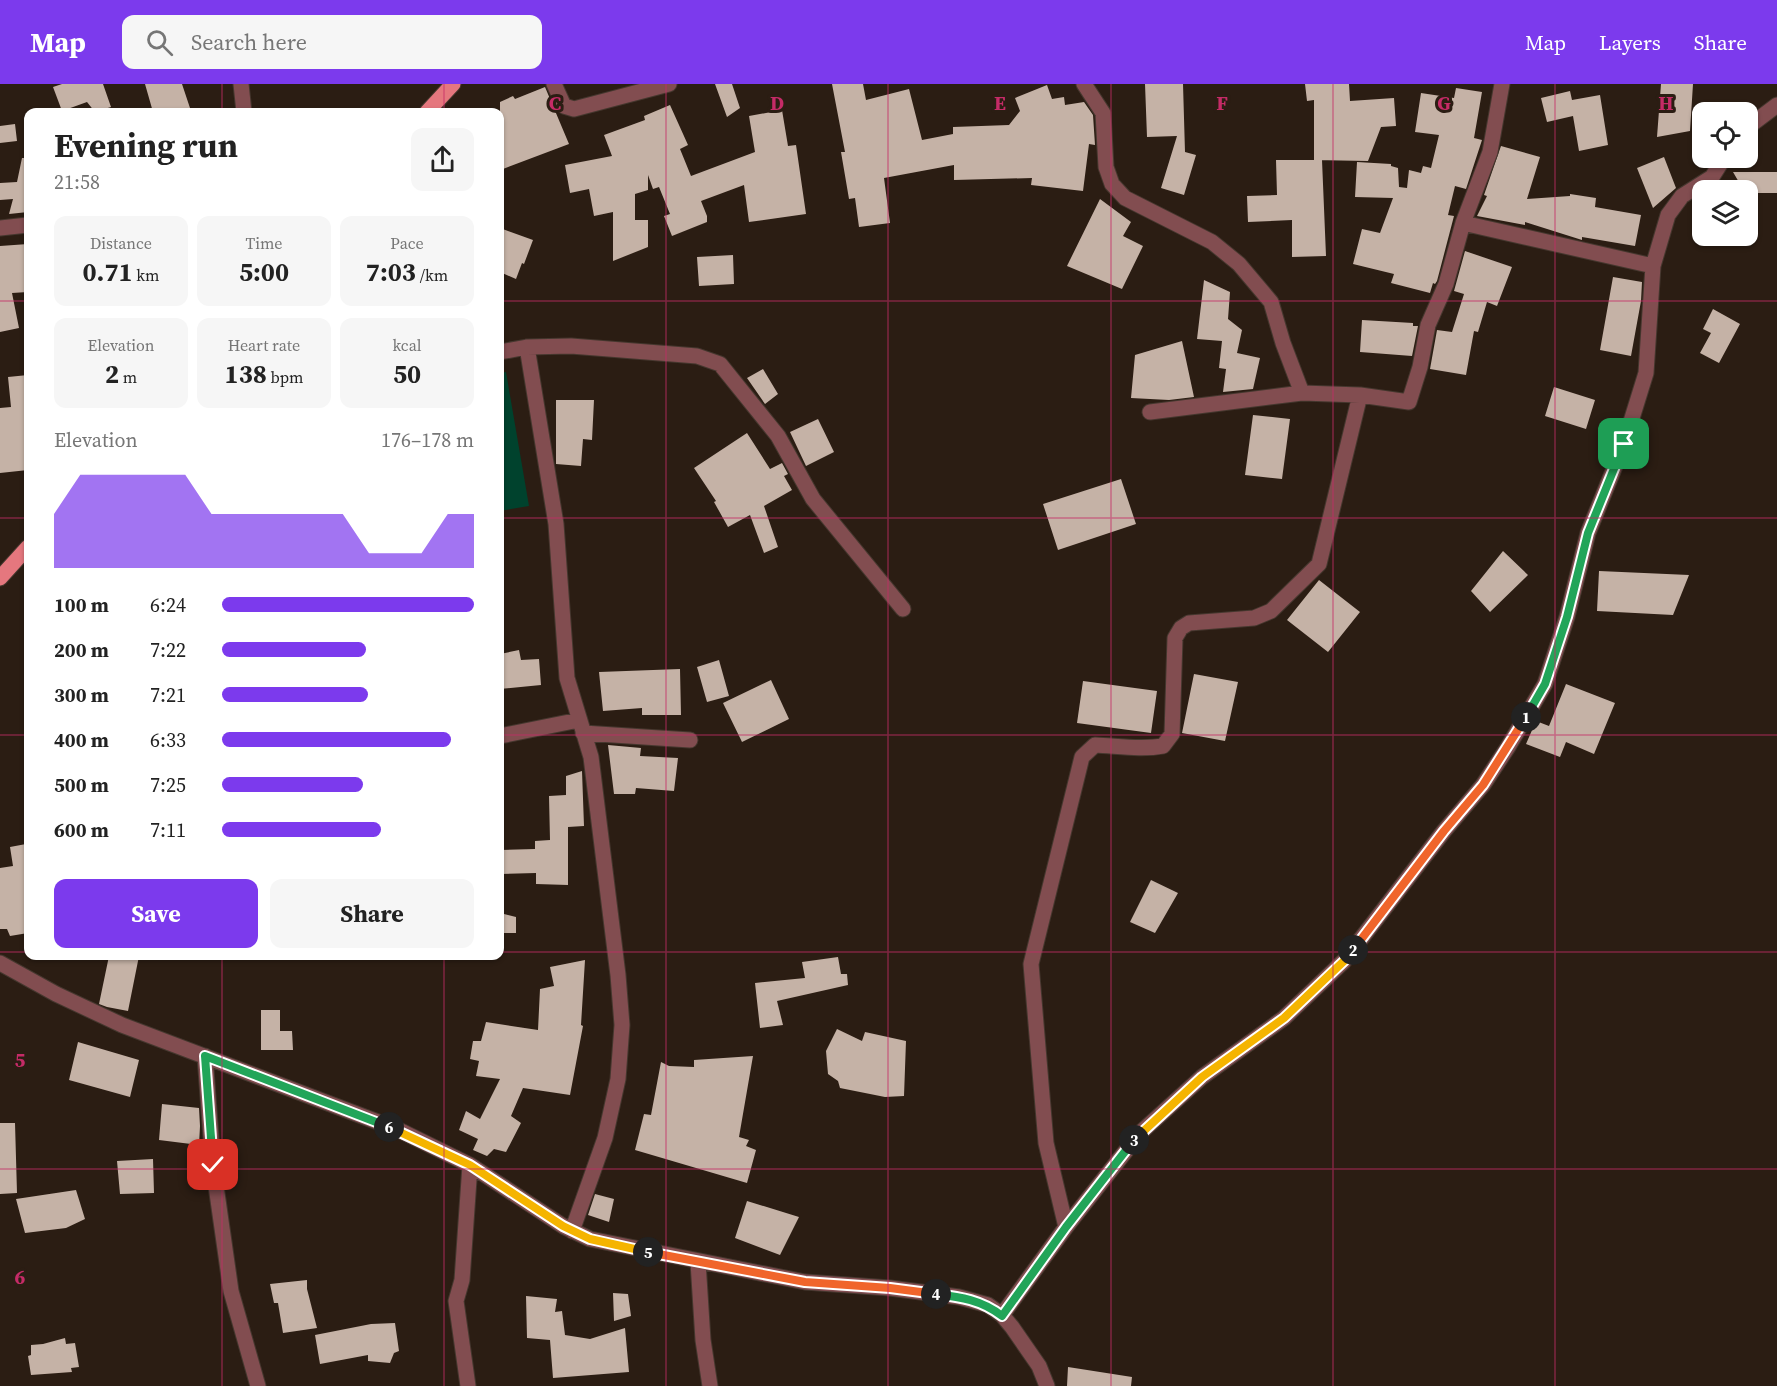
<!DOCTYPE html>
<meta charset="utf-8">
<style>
body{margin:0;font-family:"Source Serif 4",serif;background:#f6f6f6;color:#222;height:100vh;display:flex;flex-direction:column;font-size:22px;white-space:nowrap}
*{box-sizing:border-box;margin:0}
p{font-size:20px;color:#767676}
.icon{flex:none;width:33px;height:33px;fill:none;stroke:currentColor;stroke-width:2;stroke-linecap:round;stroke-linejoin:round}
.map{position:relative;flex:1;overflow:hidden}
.sheet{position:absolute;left:24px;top:24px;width:480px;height:852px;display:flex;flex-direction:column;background:#fff;border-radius:12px;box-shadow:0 2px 4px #0004}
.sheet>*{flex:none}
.controls{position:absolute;left:1692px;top:18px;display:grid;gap:12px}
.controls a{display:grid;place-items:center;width:66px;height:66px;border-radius:12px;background:#fff;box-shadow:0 2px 4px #0004;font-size:30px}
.pin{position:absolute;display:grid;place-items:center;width:51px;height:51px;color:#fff;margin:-26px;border-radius:12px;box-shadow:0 3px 9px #0006}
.km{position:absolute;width:30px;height:30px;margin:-15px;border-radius:50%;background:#222;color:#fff;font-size:16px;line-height:30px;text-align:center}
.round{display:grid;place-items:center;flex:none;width:63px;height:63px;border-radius:12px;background:#f6f6f6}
.head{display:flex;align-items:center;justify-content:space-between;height:102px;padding:0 30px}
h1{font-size:33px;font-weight:700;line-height:45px}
.stats{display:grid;grid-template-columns:repeat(3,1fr);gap:9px;height:102px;padding:6px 30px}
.stats div{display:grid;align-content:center;border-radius:12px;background:#f6f6f6;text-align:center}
.stats b{font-size:26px;font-weight:700}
.stats small{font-size:16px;font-weight:400}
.stats p{font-size:16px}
.chart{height:168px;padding:12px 30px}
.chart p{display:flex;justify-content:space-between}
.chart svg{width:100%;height:108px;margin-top:6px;fill:#7c3aed;opacity:.7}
.primary-button{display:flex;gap:12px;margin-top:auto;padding:12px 30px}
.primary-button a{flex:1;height:69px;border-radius:12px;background:#7c3aed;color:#fff;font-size:24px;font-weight:700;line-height:69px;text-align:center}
.primary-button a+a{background:#f6f6f6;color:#222}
ul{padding:0 30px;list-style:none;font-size:20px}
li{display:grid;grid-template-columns:96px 72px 1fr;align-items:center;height:45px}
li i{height:15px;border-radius:8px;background:#7c3aed}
header{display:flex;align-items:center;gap:36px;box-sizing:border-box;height:84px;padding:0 30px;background:#7c3aed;color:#fff}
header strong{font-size:28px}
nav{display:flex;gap:33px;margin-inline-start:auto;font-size:21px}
.search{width:420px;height:54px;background:#f6f6f6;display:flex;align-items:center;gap:15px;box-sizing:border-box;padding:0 21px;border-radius:12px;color:#767676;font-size:22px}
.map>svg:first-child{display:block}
</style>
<header>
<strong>Map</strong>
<div class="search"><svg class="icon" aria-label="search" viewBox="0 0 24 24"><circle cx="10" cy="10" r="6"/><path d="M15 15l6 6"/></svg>Search here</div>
<nav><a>Map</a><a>Layers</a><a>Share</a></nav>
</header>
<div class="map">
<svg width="1777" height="1302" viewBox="0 0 1777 1302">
<rect width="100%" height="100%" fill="#2b1d13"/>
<path fill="#00422d" d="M 506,288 L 529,422 L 500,427 L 500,289 Z"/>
<path fill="#c5b2a6" d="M 62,0 L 103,0 L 111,23 L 95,28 L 87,18 L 62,27 L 53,3 Z
M 145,0 L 182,0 L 190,24 L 173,28 L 153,28 Z
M 715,0 L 732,0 L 740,24 L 727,33 Z
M 832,0 L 863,0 L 866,16 L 909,5 L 922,56 L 953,50 L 953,43 L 1009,41 L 1020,27 L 1015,14 L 1047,1 L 1052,15 L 1064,13 L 1065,21 L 1084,18 L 1093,31 L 1095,61 L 1089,60 L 1083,107 L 1031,101 L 1032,94 L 954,96 L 954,81 L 884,94 L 890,139 L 859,143 L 855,114 L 849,115 L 841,68 L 845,68 Z
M 1145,0 L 1183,0 L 1185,68 L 1196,71 L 1184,111 L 1161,104 L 1177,52 L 1147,53 Z
M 1305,0 L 1349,0 L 1350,17 L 1394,14 L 1396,42 L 1381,43 L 1368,77 L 1314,76 L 1314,16 L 1307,17 Z
M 1661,0 L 1693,0 L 1690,47 L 1657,53 Z
M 545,3 L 569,60 L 503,85 L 500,75 L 500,18 L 513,12 L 515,15 Z
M 1456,4 L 1482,8 L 1474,54 L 1482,56 L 1466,105 L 1455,102 L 1448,131 L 1454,132 L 1437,197 L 1435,200 L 1433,199 L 1430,209 L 1391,199 L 1394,190 L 1353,180 L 1362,145 L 1380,149 L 1393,114 L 1355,113 L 1357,78 L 1391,80 L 1391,82 L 1398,84 L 1399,103 L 1407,104 L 1409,86 L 1421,89 L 1423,82 L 1431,84 L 1439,51 L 1415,48 L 1421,9 L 1454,14 Z
M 1570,7 L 1572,16 L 1600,11 L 1608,61 L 1579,67 L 1573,32 L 1547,38 L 1541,14 Z
M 670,21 L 688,61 L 680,65 L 691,92 L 755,68 L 749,32 L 782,26 L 788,62 L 796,61 L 806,130 L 749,138 L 744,101 L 701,117 L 707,132 L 707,138 L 672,152 L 664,132 L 670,130 L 659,103 L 653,105 L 648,91 L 648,106 L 635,110 L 635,136 L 648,136 L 648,163 L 613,177 L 613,128 L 594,132 L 589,105 L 570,109 L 565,81 L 612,72 L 604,51 L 645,36 L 644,32 Z
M 15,40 L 17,57 L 0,59 L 0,42 Z
M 1501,62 L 1540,73 L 1527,115 L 1570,112 L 1570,110 L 1596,114 L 1595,123 L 1641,131 L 1635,162 L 1582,153 L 1582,156 L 1525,138 L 1525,141 L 1477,132 L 1487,112 L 1484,111 Z
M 1664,73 L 1676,104 L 1653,124 L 1637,84 Z
M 22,74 L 28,74 L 28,128 L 9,130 L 13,115 L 0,116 L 0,99 L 17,98 Z
M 1276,76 L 1322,76 L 1326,172 L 1292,173 L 1292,136 L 1248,138 L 1247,112 L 1277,111 Z
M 1733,88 L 1777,88 L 1777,109 L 1748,109 L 1748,106 L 1740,106 L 1740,100 Z
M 1100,115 L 1131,138 L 1123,152 L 1143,162 L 1122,205 L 1067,182 Z
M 500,144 L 533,156 L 524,180 L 522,179 L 516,195 L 500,188 Z
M 28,160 L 28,208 L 12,209 L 19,244 L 0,248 L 0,162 Z
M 1465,167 L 1512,183 L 1497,222 L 1487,218 L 1478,248 L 1474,247 L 1466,291 L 1430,285 L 1437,246 L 1452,248 L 1464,210 L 1454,207 Z
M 733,171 L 734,200 L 699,202 L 697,173 Z
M 1613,193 L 1642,198 L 1641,217 L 1631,272 L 1600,266 Z
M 1204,196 L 1230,208 L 1228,235 L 1242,246 L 1237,269 L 1260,274 L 1253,305 L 1223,308 L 1226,285 L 1219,284 L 1222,257 L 1197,255 Z
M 1713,225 L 1740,240 L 1719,279 L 1700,269 L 1711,249 L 1703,245 Z
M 1362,236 L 1413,239 L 1413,242 L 1418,242 L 1412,272 L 1360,268 Z
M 1182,257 L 1194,313 L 1169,316 L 1131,314 L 1135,271 Z
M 763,285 L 778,310 L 765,320 L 747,294 Z
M 28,291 L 28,314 L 26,314 L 28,386 L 0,389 L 0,324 L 11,323 L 8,293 Z
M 1554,303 L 1595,316 L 1586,345 L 1545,332 Z
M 556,316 L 594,316 L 592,356 L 583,355 L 581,382 L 556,380 Z
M 1253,331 L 1290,335 L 1282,395 L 1245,391 Z
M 818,335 L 834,368 L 806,382 L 790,348 Z
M 747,349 L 770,385 L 782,379 L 788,390 L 784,392 L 792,406 L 764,422 L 778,463 L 764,469 L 750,431 L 728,443 L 714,418 L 716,417 L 694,384 Z
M 1121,395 L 1136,440 L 1058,466 L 1043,420 Z
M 1503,467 L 1528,491 L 1490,528 L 1471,507 Z
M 1599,487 L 1689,491 L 1673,531 L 1597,527 Z
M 1319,496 L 1360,528 L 1328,568 L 1287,536 Z
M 519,566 L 521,576 L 539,575 L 541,601 L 500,605 L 500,570 Z
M 719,576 L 729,612 L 707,618 L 697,583 Z
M 680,585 L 681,631 L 642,631 L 642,624 L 603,627 L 599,588 Z
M 1194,590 L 1238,598 L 1225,657 L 1182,649 Z
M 771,596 L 789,635 L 742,658 L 723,619 Z
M 1083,597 L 1157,607 L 1151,649 L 1077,639 Z
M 1566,600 L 1615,619 L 1594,670 L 1566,658 L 1560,673 L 1526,660 L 1536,637 L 1549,642 Z
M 608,661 L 641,664 L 640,672 L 678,674 L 674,707 L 636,704 L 635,710 L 614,710 Z
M 582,687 L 584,742 L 568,743 L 568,801 L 536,800 L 536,789 L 500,790 L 500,766 L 535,765 L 535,757 L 550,756 L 549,712 L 566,711 L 566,692 Z
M 26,760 L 28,778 L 28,849 L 10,852 L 7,845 L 0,845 L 0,784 L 13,782 L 10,763 Z
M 1151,796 L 1178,809 L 1155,849 L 1130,838 Z
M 500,829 L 516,833 L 516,849 L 500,849 Z
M 109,872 L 139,872 L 128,927 L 107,923 L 99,920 Z
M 838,873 L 841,890 L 847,890 L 848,901 L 777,917 L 783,941 L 760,944 L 755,899 L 805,894 L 802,878 Z
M 585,876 L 581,941 L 583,942 L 570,1011 L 523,1004 L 511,1032 L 521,1039 L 506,1068 L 494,1065 L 487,1072 L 473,1066 L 478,1055 L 459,1046 L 466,1027 L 480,1035 L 500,995 L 476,992 L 479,977 L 470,975 L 473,957 L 481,957 L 486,938 L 538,946 L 540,905 L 554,902 L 550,883 Z
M 261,926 L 280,926 L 280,947 L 292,947 L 293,966 L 261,966 Z
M 837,945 L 862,957 L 865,948 L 906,957 L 904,1012 L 885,1013 L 840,1004 L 838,997 L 828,990 L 826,967 Z
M 78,958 L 139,976 L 130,1013 L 69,996 Z
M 753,972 L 739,1053 L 749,1056 L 746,1062 L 756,1066 L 747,1099 L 635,1066 L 644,1030 L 651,1031 L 661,978 L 669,982 L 694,983 L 694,976 Z
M 162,1020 L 199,1024 L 200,1042 L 199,1061 L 159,1056 Z
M 0,1039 L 15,1039 L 17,1109 L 0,1110 Z
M 153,1075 L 154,1109 L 120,1110 L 117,1077 Z
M 76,1106 L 85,1135 L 66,1144 L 25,1149 L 16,1115 Z
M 595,1110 L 614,1115 L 609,1138 L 588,1131 Z
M 747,1117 L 799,1133 L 780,1171 L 735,1154 Z
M 307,1196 L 307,1205 L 317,1244 L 283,1249 L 278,1219 L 274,1219 L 270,1200 Z
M 613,1209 L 628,1210 L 631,1232 L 614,1237 Z
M 526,1212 L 557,1215 L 555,1228 L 562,1227 L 565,1251 L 590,1255 L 625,1244 L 629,1288 L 553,1294 L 550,1256 L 527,1254 Z
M 395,1239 L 399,1267 L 394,1269 L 390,1279 L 368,1277 L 368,1271 L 320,1280 L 315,1251 L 371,1240 Z
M 65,1254 L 66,1260 L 75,1259 L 79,1283 L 71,1284 L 72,1288 L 31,1291 L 28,1272 L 31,1271 L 31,1261 L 43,1260 Z
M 1068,1283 L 1132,1293 L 1131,1302 L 1067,1302 Z"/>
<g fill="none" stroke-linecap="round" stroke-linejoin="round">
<defs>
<path id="street" d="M 241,0 L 244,28
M 554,0 L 564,22 L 574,25 L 669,0
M 1084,0 L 1103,29 L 1106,83 L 1112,100 L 1125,114 L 1212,158 L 1239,180 L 1271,218 L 1283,259 L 1302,309
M 1748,43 L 1777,21
M 1463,139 L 1653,182
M 0,144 L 28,141
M 527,263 L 556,440 L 567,594 L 591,673 L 618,891 L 622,941 L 618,995 L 605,1054 L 572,1147
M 500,268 L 527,263 L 571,262 L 697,272 L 720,280 L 778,352 L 813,415 L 903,525
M 1150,328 L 1302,309 L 1360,311 L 1409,318 L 1420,283 L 1428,241 L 1446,200 L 1463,139 L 1490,68 L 1502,0
M 583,649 L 690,656
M 500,652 L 579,636
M 0,879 L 56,910 L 122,941 L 399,1046 L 470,1081 L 563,1142 L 590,1155 L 805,1198 L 890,1204 L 959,1213 L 988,1221 L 1002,1231 L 1012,1243 L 1039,1282 L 1047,1302
M 205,972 L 213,1081 L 231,1207 L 258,1302
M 1066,1143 L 1046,1059 L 1031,880 L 1082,673 L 1095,661 C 1118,662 1141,666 1163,662 L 1172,650 L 1175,554 L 1181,544 L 1189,539 L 1254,534 L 1271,527 L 1319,480 L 1360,311
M 698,1178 L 703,1256 L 710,1302
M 1002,1231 L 1066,1143 L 1140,1049 L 1202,993 L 1284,934 L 1344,877 L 1444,747 L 1483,701 L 1508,663 L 1545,600 L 1567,533 L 1588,449 L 1624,360 L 1646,289 L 1653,182 L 1668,131 L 1682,112 L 1712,93 L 1724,74
M 468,1302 L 456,1217 L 462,1196 L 470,1081"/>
<path id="primary" d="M 427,28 L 453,0
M 0,494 L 28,463"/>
</defs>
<use href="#street" stroke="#45372e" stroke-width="17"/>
<use href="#primary" stroke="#45372e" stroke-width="17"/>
<use href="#street" stroke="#824d50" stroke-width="15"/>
<use href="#primary" stroke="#e5777e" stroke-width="15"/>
</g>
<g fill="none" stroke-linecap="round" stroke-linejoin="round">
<defs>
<path id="split-1" d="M 1526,633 L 1545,600 L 1567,533 L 1588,449 L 1624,360"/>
<path id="split-2" d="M 1353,866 L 1444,747 L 1483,701 L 1526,633"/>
<path id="split-3" d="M 1134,1056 L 1202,993 L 1284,934 L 1344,877 L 1353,866"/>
<path id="split-4" d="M 936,1210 C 960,1213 982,1216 1002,1232 L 1066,1143 L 1134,1056"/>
<path id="split-5" d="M 648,1168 L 805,1198 L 890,1204 L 936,1210"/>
<path id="split-6" d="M 389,1043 L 470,1081 L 563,1142 L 590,1155 L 648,1168"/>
<path id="split-7" d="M 213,1081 L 205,972 L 389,1043"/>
</defs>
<use href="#split-1" stroke="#fff" stroke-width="12"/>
<use href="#split-2" stroke="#fff" stroke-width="12"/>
<use href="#split-3" stroke="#fff" stroke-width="12"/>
<use href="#split-4" stroke="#fff" stroke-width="12"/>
<use href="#split-5" stroke="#fff" stroke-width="12"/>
<use href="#split-6" stroke="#fff" stroke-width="12"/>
<use href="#split-7" stroke="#fff" stroke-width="12"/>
<use href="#split-1" stroke="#22a559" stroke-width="8"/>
<use href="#split-2" stroke="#f0652b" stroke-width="8"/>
<use href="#split-3" stroke="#f5b400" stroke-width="8"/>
<use href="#split-4" stroke="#22a559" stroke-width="8"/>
<use href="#split-5" stroke="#f0652b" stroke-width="8"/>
<use href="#split-6" stroke="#f5b400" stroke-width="8"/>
<use href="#split-7" stroke="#22a559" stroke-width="8"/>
</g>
<path fill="none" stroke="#c52b67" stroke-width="1.5" stroke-opacity="0.55" d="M 222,0 L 222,28M 444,0 L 444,28M 666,0 L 666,1302M 888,0 L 888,1302M 1111,0 L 1111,1302M 1333,0 L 1333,1302M 1555,0 L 1555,1302M 0,217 L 28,217M 500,217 L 1777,217M 0,434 L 28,434M 500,434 L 1777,434M 0,651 L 28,651M 500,651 L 1777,651M 0,868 L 28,868M 500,868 L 1777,868M 222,872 L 222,1302M 444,872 L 444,1302M 0,1085 L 1777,1085"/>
<g font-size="20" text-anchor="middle" font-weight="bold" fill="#c52b67" stroke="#2b1d13" stroke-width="6" stroke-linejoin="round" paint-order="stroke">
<text x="555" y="26">C</text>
<text x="777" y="26">D</text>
<text x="1000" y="26">E</text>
<text x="1222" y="26">F</text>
<text x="1444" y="26">G</text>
<text x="1666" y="26">H</text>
<text x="20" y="983">5</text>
<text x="20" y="1200">6</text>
</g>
</svg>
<div class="controls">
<a><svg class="icon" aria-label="locate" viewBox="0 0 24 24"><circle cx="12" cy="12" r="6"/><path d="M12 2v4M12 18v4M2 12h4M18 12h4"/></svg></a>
<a><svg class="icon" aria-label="layers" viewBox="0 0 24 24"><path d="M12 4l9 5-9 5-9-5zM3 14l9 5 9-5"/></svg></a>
</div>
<div class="pin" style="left:1624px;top:360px;background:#1e9e55"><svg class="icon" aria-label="arrive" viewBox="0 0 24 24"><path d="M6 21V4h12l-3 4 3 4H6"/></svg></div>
<div class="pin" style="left:213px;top:1081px;background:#d93025"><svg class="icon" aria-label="check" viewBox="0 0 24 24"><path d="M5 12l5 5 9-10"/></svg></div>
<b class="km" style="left:1526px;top:633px">1</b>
<b class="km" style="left:1353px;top:866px">2</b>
<b class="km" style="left:1134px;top:1056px">3</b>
<b class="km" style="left:936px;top:1210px">4</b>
<b class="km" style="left:648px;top:1168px">5</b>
<b class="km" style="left:389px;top:1043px">6</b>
<section class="sheet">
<div class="head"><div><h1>Evening run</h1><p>21:58</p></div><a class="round"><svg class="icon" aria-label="share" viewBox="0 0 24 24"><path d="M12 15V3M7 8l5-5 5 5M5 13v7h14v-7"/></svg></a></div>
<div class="stats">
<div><p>Distance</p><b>0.71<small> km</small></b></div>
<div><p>Time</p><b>5:00</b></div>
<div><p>Pace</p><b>7:03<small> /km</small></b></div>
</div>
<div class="stats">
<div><p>Elevation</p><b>2<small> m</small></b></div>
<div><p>Heart rate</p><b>138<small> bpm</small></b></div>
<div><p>kcal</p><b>50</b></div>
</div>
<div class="chart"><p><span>Elevation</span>176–178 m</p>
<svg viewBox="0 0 160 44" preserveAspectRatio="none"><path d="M0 44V22L10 6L20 6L30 6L40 6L50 6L60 22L70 22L80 22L90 22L100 22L110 22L120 38L130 38L140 38L150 22L160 22V44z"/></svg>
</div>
<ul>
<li><b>100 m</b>6:24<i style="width:100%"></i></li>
<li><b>200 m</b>7:22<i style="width:57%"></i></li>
<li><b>300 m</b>7:21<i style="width:58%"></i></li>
<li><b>400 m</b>6:33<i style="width:91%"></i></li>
<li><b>500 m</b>7:25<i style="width:56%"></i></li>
<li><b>600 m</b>7:11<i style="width:63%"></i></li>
</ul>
<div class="primary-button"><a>Save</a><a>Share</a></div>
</section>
</div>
